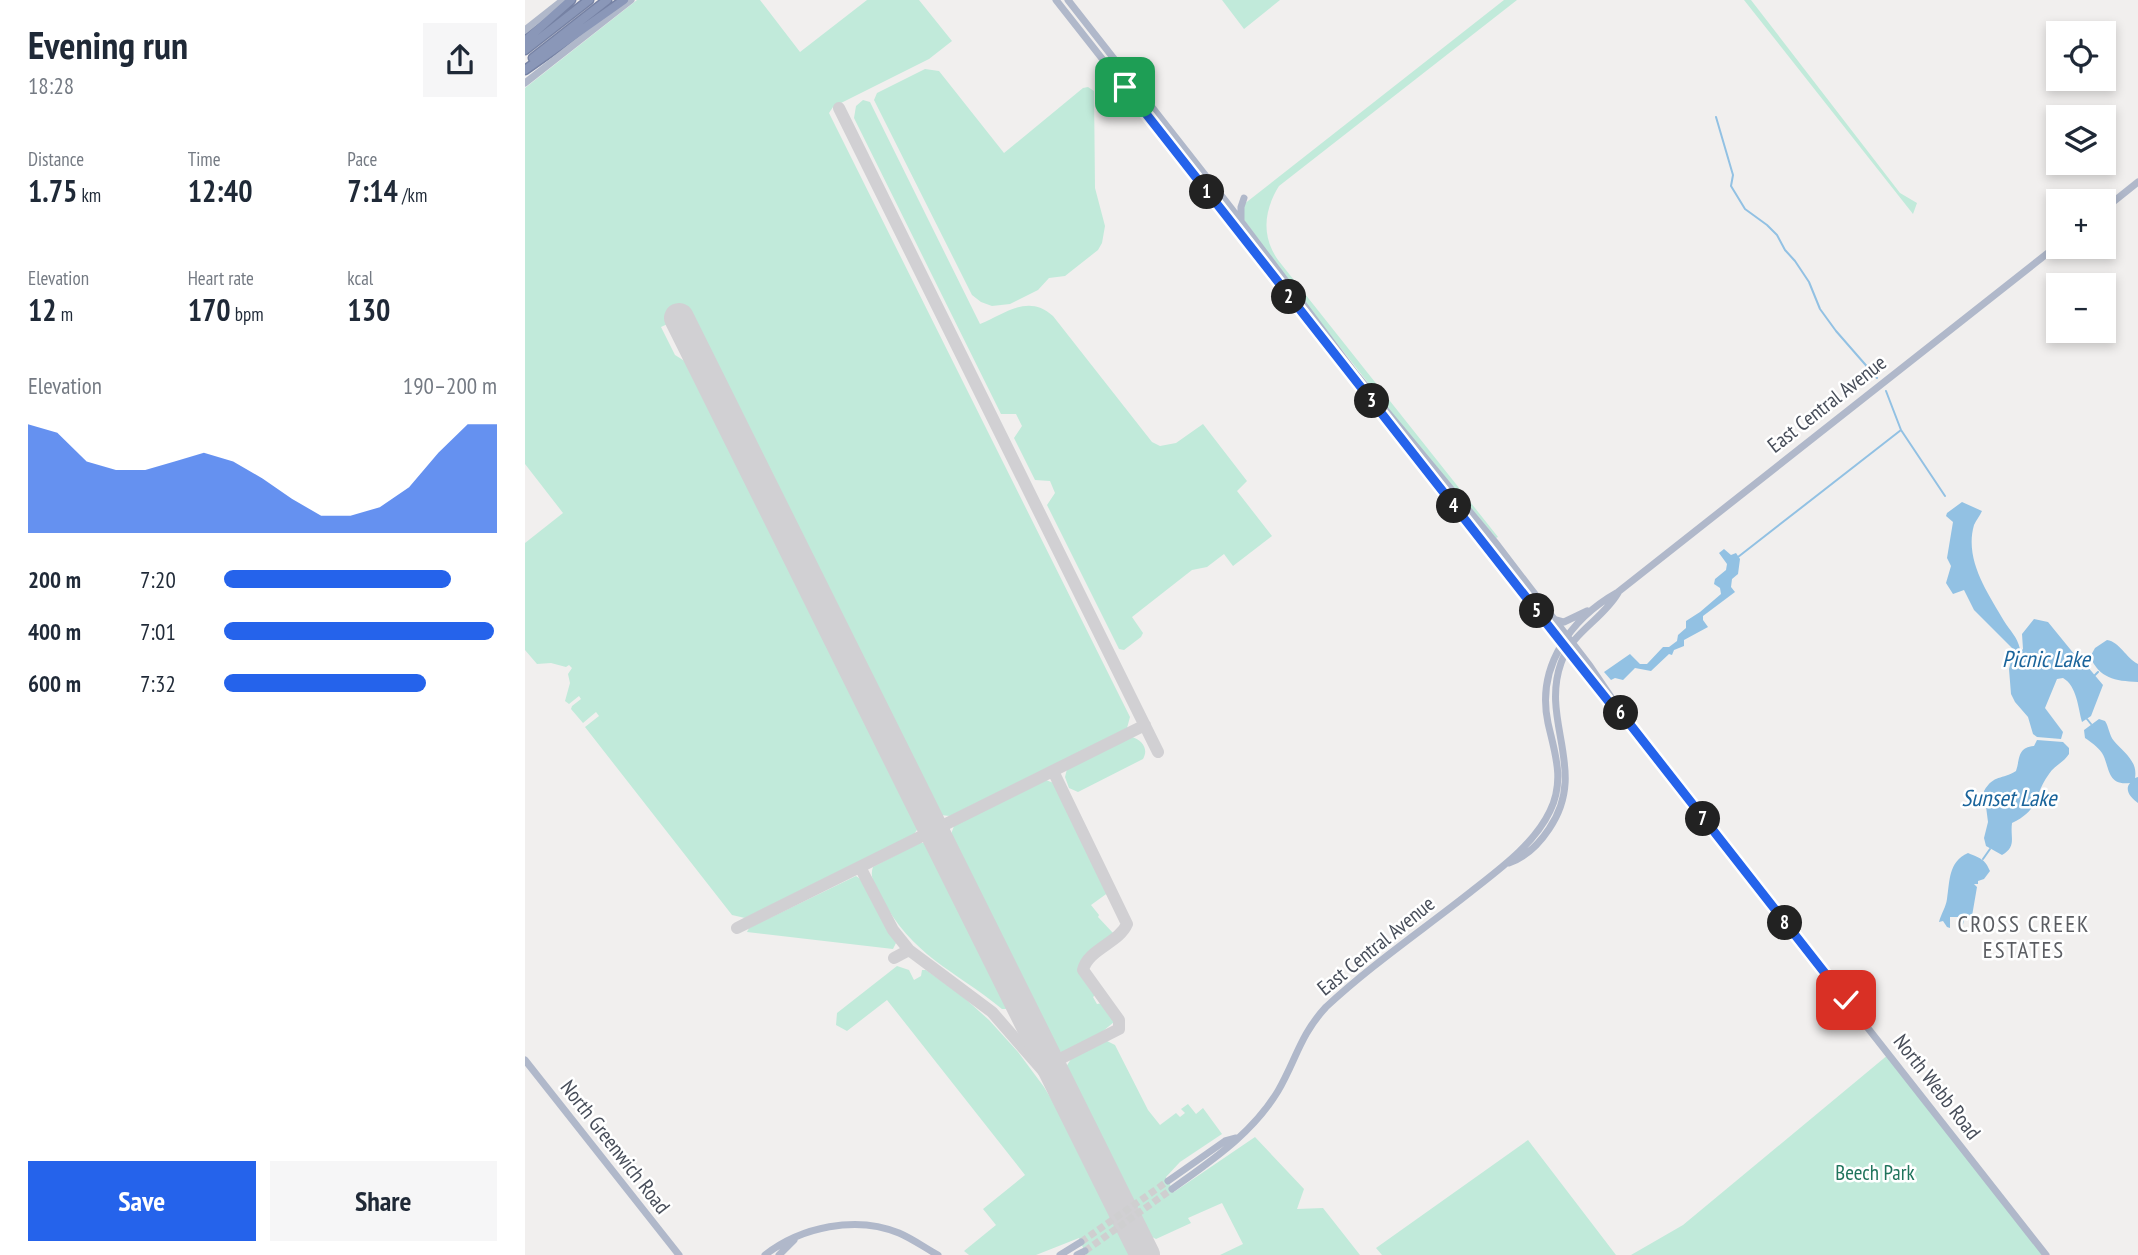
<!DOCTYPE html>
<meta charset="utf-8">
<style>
body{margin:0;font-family:"PT Sans Narrow",sans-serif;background:#f6f6f7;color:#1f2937;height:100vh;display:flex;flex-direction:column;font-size:26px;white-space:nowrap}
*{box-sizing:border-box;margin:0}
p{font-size:23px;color:#747a83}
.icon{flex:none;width:38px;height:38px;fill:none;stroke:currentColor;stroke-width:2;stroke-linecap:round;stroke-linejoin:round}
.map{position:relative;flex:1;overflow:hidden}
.drawer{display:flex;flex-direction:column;background:#fff;width:525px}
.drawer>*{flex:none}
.tools{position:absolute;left:1521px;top:21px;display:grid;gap:14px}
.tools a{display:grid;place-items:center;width:70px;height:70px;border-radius:0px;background:#fff;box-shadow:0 4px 10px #0003;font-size:35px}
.pin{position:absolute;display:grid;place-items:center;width:60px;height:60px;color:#fff;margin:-30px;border-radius:14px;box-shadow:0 4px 10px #0006}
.km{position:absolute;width:35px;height:35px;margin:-18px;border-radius:50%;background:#222;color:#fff;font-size:19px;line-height:35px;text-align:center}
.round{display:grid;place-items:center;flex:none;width:74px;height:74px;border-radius:0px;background:#f6f6f7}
.headline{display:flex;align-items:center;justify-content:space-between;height:119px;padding:0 28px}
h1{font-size:38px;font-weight:800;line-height:52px}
.stats{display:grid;grid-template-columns:repeat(3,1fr);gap:10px;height:119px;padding:7px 28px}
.stats div{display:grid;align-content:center}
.stats b{font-size:30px;font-weight:800}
.stats small{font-size:19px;font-weight:400}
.stats p{font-size:19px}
.chart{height:196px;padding:14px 28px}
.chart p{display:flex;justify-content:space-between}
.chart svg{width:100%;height:126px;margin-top:7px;fill:#2563eb;opacity:.7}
.primary-button{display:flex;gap:14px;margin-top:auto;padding:14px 28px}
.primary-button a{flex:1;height:80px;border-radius:0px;background:#2563eb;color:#fff;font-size:28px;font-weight:800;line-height:80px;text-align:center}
.primary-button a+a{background:#f6f6f7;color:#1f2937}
ul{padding:0 28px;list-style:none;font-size:23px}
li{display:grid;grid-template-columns:112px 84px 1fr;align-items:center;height:52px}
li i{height:18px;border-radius:9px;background:#2563eb}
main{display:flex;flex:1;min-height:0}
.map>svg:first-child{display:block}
</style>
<main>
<section class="drawer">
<div class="headline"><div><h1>Evening run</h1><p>18:28</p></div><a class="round"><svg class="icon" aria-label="share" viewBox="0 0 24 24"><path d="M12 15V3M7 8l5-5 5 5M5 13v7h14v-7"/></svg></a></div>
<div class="stats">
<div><p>Distance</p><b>1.75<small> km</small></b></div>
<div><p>Time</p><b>12:40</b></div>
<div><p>Pace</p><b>7:14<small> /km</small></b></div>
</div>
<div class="stats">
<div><p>Elevation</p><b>12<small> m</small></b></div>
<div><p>Heart rate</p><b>170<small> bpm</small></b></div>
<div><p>kcal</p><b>130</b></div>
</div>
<div class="chart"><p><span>Elevation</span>190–200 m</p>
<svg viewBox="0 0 160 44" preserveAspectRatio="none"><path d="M0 44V6L10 9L20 19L30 22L40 22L50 19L60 16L70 19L80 25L90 32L100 38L110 38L120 35L130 28L140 16L150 6L160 6V44z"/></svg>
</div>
<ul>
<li><b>200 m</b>7:20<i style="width:83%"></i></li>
<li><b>400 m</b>7:01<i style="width:99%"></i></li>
<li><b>600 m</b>7:32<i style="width:74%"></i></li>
</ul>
<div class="primary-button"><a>Save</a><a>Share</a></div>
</section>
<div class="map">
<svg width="1613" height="1255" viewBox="0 0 1613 1255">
<rect width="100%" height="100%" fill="#f1efee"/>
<path fill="#c1eada" d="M 112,0 L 235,0 L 275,52 L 342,0 L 394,0 L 427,41 L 404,59 L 308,107 L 304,113 L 605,717 L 602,728 L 425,816 L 415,815 L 164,314 L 136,327 L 150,355 L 166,365 L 394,822 L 392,830 L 389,834 L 220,918 L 207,915 L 60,727 L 74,716 L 71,712 L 58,723 L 46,709 L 47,706 L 56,699 L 54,696 L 44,704 L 40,701 L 45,683 L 43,674 L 47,668 L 44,665 L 41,667 L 26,663 L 12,664 L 0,650 L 0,543 L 38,513 L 0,464 L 0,88 Z
M 697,0 L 755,0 L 719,29 Z
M 979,0 L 992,0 L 754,186 C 739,210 736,236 753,260 L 973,537 L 971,538 L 870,417 L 770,290 L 717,217 L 719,204 L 723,201 Z
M 1219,0 L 1226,0 L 1375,193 L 1392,203 L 1388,214 Z
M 400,69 L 414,71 L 479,153 L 558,88 L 563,87 L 569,91 L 570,188 L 580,226 L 577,243 L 573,250 L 540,276 L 524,278 L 513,290 L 485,304 L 467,306 L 456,302 L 447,295 L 349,100 L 352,93 Z
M 338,100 L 345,102 L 455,324 C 480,314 503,293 528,316 L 627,442 L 635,446 L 651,443 L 678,424 L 722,481 L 712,491 L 747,536 L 708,566 L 699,554 L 682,567 L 667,570 L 607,617 L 618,633 L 616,637 L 599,650 L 594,649 L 522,505 L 530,493 L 525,481 L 510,480 L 489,438 L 497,426 L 491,414 L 476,414 L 329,118 L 331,106 Z
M 607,737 C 617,740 624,749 618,759 L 553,792 L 544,788 L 540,777 L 542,769 Z
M 521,780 L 531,784 L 584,892 L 566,905 L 574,915 L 573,917 L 588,933 L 558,960 L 554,968 L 571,994 L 568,997 L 572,1004 L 578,1003 L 589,1017 L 589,1022 L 566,1041 L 539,1053 L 530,1050 L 425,837 L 429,826 Z
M 394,843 L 400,843 L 406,847 L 485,1004 L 482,1009 L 477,1009 C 428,969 387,956 356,897 C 351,887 344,878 348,867 Z
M 331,876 L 340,882 L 371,943 L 368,949 L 222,932 L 224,928 Z
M 372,966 L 384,970 L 389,980 L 396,976 L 397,970 L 401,970 L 436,995 L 464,1020 L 493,1052 L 519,1087 L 549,1137 L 607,1255 L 561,1255 L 554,1238 L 511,1255 L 444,1255 L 439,1251 L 471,1225 L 458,1209 L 500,1175 L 362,1000 L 322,1031 L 311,1025 L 312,1013 Z
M 582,1041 L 590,1045 L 623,1110 L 635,1125 L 651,1113 L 655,1117 L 660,1113 L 656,1109 L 663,1104 L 671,1114 L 678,1108 L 697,1134 L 655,1162 L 641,1177 L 649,1192 L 730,1137 L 779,1189 L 772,1209 L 798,1208 L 835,1255 L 695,1255 L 718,1244 L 697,1203 L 663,1218 L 666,1223 L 631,1239 L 623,1235 L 542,1073 L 541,1067 L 546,1059 Z
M 1364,1054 L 1520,1255 L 1106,1255 L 1158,1225 Z
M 1003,1140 L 1091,1255 L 857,1255 L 851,1248 Z"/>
<path fill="#92c1e3" d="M 1437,502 L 1457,511 C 1455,516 1451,520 1449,525 C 1439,560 1463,593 1479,621 C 1485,631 1492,636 1495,649 L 1491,652 L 1449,610 L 1439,590 L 1428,594 L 1421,583 L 1426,566 L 1422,558 L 1428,522 L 1421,516 L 1422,513 Z
M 1199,549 L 1206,555 L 1211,553 L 1215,559 L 1213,574 L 1207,579 L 1206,587 L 1210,592 L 1178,616 L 1178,620 L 1183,627 L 1159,640 L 1159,646 L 1149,650 L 1147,655 L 1144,654 L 1126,671 L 1110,668 L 1098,680 L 1090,678 L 1086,680 L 1079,672 L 1105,654 L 1115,664 L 1122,664 L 1138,647 L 1144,647 L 1152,641 L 1153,635 L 1161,628 L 1161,621 L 1175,612 L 1196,594 L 1195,588 L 1189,584 L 1190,579 L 1201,570 L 1202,564 L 1194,553 Z
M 1509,619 L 1523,622 L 1554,660 L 1554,667 L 1562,666 L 1578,685 L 1566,716 L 1557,722 C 1553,708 1552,686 1538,678 L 1532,679 L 1520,708 L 1538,732 L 1536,739 L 1512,737 L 1508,734 L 1503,717 L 1490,702 L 1486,694 L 1484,669 L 1488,654 L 1492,655 L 1498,649 L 1497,634 Z
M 1582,640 C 1595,642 1601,658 1613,664 L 1613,682 C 1589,681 1575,678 1565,657 L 1570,648 Z
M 1574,719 L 1580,721 C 1584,727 1584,735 1589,741 C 1599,753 1613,761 1610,778 L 1613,777 L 1613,803 C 1606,798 1599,790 1605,783 C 1581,786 1585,766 1577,753 C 1573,747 1566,742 1560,738 L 1559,730 Z
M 1512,740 L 1538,742 L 1544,748 L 1544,754 C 1539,762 1529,766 1524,774 C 1508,796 1516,809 1487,823 C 1485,838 1492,846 1477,855 L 1461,846 L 1459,838 L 1463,822 L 1459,791 C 1469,774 1477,780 1491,771 C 1495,760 1492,747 1509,746 Z
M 1443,853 C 1455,858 1460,859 1465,871 L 1459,879 L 1453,881 L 1453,884 L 1449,884 L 1452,887 L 1447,916 L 1439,919 L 1437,930 L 1433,917 L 1425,917 L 1425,928 L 1422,927 L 1418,921 L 1414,922 C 1416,914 1421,907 1422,899 C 1425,881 1423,862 1443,853 Z"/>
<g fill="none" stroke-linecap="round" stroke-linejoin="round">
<path stroke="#92c1e3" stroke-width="2" d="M 1191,117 L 1208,175 L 1206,186 L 1220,209 L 1242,225 L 1252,235 L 1260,250 L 1270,261 L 1284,282 L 1295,309 L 1311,331 L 1352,378
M 1361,391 L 1376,430 L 1420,496
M 1213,557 L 1376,430
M 1570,675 L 1573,672
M 1562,719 L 1566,724
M 1458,859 L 1465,849"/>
<path stroke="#d1d0d3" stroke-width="12" d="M 314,108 L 633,752
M 335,867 L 368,930 L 384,950 L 467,1012 L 542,1098
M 212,928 L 620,725
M 369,958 L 384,950
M 525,1064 L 594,1029 L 594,1020 L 558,970 C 563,949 594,943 602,924 L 528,771"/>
<path stroke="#d1d0d3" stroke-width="30" d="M 154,318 L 620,1255"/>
<path stroke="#cfcfd0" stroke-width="7" stroke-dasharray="7 3.5" stroke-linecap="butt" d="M 556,1242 L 643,1181
M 560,1251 L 647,1189"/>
<defs>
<path id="highway" d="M 0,41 L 46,0
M 0,50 L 64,0
M 8,58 L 82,0
M 0,70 L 99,0"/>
</defs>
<use href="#highway" stroke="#7682a4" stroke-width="11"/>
<path stroke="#b0b8ca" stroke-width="7" d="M 531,0 L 811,356
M 543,0 L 706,208 L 830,373 L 970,542 L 1065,666 L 1105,725 L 1521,1255
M 0,30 L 38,0
M 0,83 L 106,0
M 1578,210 L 1613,182
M 716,220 L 716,207 L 719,198
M 860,418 L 1088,707 L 1093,709
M 1032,620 L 1039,622 L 1062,611
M 984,863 C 1001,857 1014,844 1024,829 C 1064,771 1015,722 1036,663 C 1046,633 1078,619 1093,593
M 0,1060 L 154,1255
M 643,1181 L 700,1141 L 711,1138
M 647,1189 C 687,1160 727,1134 753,1091 C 771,1060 775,1035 801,1007 C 845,966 896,931 943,894 C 972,871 1009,845 1025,811 C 1040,780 1030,754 1023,723 C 1011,667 1045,619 1093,592 L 1533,245
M 240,1255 C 276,1227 331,1215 374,1233 C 388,1239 400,1248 413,1255
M 254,1255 L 269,1240
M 535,1255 L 556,1242
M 552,1255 L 560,1251"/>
<use href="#highway" stroke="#8a97b8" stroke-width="8"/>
</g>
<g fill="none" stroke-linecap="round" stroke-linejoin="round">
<defs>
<path id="route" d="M 600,87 L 1037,643 L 1088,707 L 1093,709 L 1321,1000"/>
</defs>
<use href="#route" stroke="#fff" stroke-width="14"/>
<use href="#route" stroke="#2563eb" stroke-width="9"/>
</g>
<g text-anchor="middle" stroke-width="5" stroke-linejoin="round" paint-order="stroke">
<g font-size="21" fill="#484e5a" stroke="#fff">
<text transform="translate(1302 404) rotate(-38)" y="7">East Central Avenue</text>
<text transform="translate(851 946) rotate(-39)" y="7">East Central Avenue</text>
<text transform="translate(1412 1087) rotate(52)" y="7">North Webb Road</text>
<text transform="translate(90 1147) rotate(52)" y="7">North Greenwich Road</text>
</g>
<g font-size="21" fill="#20745c" stroke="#fff">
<text x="1350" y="1180">Beech Park</text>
</g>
<g font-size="23" font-style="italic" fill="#1a649b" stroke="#fff">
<text x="1521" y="667">Picnic Lake</text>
<text x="1484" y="806">Sunset Lake</text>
</g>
<g font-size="23" letter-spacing="2" fill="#5b5d62" stroke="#fff">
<text x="1499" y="932">CROSS CREEK<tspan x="1499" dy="26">ESTATES</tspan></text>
</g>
</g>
</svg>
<div class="tools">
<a><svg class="icon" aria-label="locate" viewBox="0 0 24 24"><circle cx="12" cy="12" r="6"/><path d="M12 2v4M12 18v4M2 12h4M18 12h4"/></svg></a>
<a><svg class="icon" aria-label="layers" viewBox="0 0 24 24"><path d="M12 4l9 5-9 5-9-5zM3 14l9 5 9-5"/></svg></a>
<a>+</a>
<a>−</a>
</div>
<div class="pin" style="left:600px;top:87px;background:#1e9e55"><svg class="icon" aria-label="arrive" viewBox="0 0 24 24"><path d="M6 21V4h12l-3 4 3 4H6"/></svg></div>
<div class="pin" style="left:1321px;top:1000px;background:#d93025"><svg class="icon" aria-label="check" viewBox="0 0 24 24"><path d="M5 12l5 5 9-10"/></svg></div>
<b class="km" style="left:682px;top:192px">1</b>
<b class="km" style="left:764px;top:297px">2</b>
<b class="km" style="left:847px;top:401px">3</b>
<b class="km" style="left:929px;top:506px">4</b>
<b class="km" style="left:1012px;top:611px">5</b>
<b class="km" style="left:1096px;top:713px">6</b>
<b class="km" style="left:1178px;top:819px">7</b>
<b class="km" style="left:1260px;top:923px">8</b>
</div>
</main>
